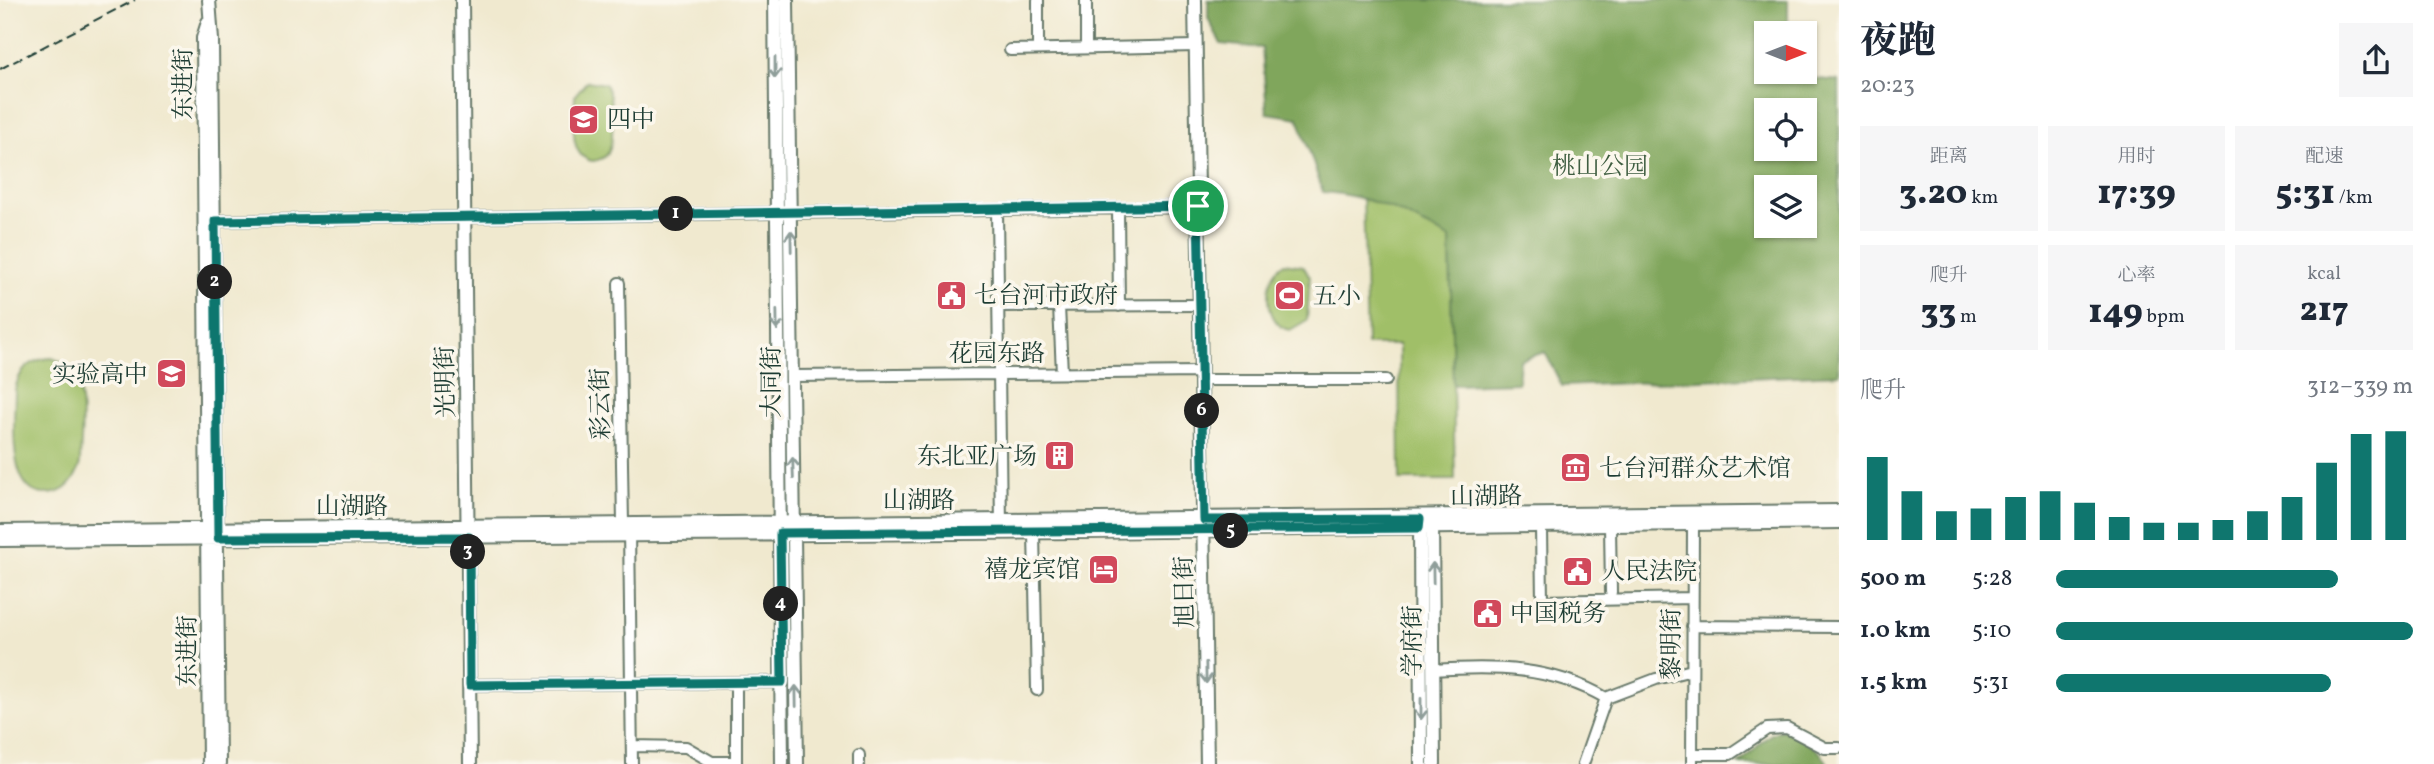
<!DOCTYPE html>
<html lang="zh">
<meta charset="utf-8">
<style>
body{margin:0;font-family:Vollkorn,"Noto Serif SC",serif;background:#f6f6f7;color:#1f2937;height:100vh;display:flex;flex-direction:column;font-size:26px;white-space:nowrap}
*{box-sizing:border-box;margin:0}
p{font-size:23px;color:#747a83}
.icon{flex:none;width:38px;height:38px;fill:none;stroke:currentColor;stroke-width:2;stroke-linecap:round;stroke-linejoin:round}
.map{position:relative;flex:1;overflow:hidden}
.side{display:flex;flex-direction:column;background:#fff;width:595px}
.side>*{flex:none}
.needle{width:46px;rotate:90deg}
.fabs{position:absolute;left:1754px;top:21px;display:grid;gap:14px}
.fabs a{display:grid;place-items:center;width:63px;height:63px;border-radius:0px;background:#fff;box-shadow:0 2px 5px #0004;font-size:35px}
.pin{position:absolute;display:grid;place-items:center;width:60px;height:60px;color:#fff;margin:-30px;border:4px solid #fff;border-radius:50%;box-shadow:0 2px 7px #0007}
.km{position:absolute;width:35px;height:35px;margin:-18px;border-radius:50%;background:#222;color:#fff;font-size:19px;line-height:35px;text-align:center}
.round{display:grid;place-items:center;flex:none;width:74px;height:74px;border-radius:0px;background:#f6f6f7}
.head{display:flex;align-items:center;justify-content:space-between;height:119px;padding:0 21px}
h1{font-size:38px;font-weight:800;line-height:52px}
.metrics{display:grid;grid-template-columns:repeat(3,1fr);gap:10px;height:119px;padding:7px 21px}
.metrics div{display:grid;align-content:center;border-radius:0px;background:#f6f6f7;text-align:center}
.metrics b{font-size:35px;font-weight:800}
.metrics small{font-size:19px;font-weight:400}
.metrics p{font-size:19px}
.chart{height:196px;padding:14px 21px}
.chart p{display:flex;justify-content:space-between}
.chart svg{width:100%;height:126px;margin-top:7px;stroke:#0f766e;stroke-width:6}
ul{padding:0 21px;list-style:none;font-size:23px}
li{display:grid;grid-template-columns:112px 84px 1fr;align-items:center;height:52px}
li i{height:18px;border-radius:9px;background:#0f766e}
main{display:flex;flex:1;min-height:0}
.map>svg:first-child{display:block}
</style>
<main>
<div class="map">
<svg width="1839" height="764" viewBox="0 0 1839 764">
<rect width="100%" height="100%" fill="#fbf7ec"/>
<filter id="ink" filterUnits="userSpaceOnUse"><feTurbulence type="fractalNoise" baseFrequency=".0143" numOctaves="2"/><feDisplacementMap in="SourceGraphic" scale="14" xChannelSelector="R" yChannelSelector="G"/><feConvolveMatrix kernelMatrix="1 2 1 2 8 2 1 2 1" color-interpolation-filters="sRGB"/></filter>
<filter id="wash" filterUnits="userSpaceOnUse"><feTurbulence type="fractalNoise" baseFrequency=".00686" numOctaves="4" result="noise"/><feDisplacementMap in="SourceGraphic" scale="28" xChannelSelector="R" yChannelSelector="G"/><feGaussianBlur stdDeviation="1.57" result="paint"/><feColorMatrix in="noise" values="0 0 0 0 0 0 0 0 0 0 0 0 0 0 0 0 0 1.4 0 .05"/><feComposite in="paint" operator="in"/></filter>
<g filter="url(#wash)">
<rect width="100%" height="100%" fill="#f0e9cf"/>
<path fill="#a0bf67" stroke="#607e4e" stroke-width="2" d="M 587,81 L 605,84 C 613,94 615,142 608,153 C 605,158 600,160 593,161 C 566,157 575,116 575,95 Z
M 1384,142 L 1450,239 L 1455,480 L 1400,480 L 1399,345 L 1367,345 L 1363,192 Z
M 1284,263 L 1303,266 L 1310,277 L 1307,320 L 1290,330 C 1263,326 1263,275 1284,263 Z
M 52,358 C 93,372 80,429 80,463 C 77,476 71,487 58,492 C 4,509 15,419 15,390 C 19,369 31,359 52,358 Z"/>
<path fill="#80a65c" stroke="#507248" stroke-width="2" fill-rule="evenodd" d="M 1208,0 L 1788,0 L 1788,33 L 1766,33 L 1766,72 L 1788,72 L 1788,76 L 1839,81 L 1839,374 L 1562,386 L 1545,352 L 1520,360 L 1518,383 L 1453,385 L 1450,239 C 1410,216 1371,195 1323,192 L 1298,118 L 1267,113 L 1262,48 L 1221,44 L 1208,18 ZM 1766,110 L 1804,110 L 1804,149 L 1766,149 ZM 1766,187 L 1804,187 L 1804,226 L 1766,226 Z
M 1782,730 C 1799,737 1820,747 1828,764 L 1737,764 C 1755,755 1760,735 1782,730 Z"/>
</g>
<g filter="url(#ink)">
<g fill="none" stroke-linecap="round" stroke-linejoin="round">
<defs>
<path id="minor" d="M 1038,0 L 1038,49
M 1086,48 L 1086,0
M 1010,50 L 1196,46
M 1118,208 L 1119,306
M 997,210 L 1001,526
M 207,221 L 1198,207
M 619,283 L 623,524
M 998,306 L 1200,305
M 1059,306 L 1062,373
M 792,376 L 1201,372
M 1201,380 L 1386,380
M 1610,525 L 1611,592
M 1541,527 L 1542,601 L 1692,598
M 629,529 L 632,764
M 1034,531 L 1037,690
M 1692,626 L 1839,627
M 1433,670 C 1494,666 1551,666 1606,698
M 736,683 L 736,764
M 470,685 L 782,682
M 632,746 L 686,747 L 712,762 L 736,762
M 1692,754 L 1730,754 L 1767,729 L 1787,728 L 1825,748 L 1839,748
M 859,755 L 859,764
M 1583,764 L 1606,698 L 1656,679 L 1692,670
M 1692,764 L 1693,524"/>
<path id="major" d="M 209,0 L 212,40 L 219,764
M 462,0 L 470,764
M 775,0 L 782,764
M 787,0 L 797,764
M 1195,0 L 1207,764
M 208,22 L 203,38 L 209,764
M 1432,519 L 1434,764
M 1420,522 L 1421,764
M 0,531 C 613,521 1226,521 1839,511
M 0,540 L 1082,532 L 1839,522"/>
</defs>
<use href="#minor" stroke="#68796a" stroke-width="14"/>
<use href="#major" stroke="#68796a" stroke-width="16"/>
<use href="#minor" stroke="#fff" stroke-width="10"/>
<use href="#major" stroke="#fff" stroke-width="12"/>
<path stroke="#1f3d34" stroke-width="2" stroke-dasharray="10 5" stroke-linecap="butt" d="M 0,69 L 135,0"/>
</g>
<defs><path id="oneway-shaft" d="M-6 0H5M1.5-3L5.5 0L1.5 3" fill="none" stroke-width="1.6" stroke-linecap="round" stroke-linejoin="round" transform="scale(1.75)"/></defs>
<g stroke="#8f9e9a">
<use href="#oneway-shaft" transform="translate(775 68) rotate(90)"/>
<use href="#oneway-shaft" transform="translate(791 241) rotate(-91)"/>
<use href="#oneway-shaft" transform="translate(777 320) rotate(89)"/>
<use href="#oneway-shaft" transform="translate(793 468) rotate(-92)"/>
<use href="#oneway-shaft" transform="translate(1433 573) rotate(-91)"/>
<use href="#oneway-shaft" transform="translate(1206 673) rotate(89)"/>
<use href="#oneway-shaft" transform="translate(796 696) rotate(-91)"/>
<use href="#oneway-shaft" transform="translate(1421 709) rotate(90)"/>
</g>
</g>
<g fill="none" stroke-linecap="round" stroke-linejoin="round" filter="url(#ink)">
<defs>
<path id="route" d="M 1198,206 L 1204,520 L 1420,519 L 1419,528 L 780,533 L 782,682 L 470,685 L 469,537 L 218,538 L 215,221 Z"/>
</defs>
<use href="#route" stroke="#fff" stroke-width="14"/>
<use href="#route" stroke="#0f766e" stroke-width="9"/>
</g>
<defs>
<symbol id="school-square" viewBox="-11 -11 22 22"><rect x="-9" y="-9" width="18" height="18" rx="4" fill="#d1495b" stroke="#fbf7ec"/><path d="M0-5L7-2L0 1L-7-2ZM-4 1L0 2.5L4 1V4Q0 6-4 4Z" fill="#fff"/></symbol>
<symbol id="civic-square" viewBox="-11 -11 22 22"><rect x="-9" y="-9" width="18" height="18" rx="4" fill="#d1495b" stroke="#fbf7ec"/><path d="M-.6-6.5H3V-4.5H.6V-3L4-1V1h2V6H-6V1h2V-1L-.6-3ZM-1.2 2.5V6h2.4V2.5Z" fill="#fff"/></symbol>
<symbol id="stadium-square" viewBox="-11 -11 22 22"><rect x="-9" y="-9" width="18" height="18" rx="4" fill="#d1495b" stroke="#fbf7ec"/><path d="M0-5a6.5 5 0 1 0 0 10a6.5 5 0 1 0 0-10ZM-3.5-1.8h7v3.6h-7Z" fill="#fff"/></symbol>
<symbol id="building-square" viewBox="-11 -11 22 22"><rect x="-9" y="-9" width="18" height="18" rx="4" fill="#d1495b" stroke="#fbf7ec"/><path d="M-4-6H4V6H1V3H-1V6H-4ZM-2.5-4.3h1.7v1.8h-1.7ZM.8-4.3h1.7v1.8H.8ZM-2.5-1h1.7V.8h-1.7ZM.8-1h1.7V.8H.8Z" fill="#fff"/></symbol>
<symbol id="museum-square" viewBox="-11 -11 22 22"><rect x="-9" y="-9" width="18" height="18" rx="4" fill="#d1495b" stroke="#fbf7ec"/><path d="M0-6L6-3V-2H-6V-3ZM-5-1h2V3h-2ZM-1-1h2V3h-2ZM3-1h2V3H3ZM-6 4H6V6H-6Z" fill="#fff"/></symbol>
<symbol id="hotel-square" viewBox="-11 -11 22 22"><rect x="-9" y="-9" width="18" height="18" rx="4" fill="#d1495b" stroke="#fbf7ec"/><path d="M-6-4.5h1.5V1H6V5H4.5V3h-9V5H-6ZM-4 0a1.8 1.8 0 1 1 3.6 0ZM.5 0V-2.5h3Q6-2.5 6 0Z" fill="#fff"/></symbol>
</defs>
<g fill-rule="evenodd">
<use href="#school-square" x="566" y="102" width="35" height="35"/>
<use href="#civic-square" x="934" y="278" width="35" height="35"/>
<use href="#stadium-square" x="1272" y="278" width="35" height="35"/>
<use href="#school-square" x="154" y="356" width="35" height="35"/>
<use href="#building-square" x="1042" y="438" width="35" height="35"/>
<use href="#museum-square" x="1558" y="450" width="35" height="35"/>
<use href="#hotel-square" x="1086" y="552" width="35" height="35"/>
<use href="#civic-square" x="1560" y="554" width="35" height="35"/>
<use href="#civic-square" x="1470" y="596" width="35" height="35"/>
</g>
<g text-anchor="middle" stroke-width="7" stroke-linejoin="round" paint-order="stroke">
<g font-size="24" fill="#1f3d34" stroke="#fbf7ec">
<text transform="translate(183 84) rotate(-90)" y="8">东进街</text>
<text x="997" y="361">花园东路</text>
<text transform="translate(445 382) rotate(-91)" y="8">光明街</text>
<text transform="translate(771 382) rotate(-90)" y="8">大同街</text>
<text transform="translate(600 404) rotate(-91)" y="8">彩云街</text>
<text transform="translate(1486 496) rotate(-1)" y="8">山湖路</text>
<text x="919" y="508">山湖路</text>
<text x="352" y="514">山湖路</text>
<text transform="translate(1184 592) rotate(-91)" y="8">旭日街</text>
<text transform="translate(1412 641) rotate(-90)" y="8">学府街</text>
<text transform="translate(1671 644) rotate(-90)" y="8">黎明街</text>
<text transform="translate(187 651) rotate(-90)" y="8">东进街</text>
</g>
<g font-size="24" fill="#1f3d34" stroke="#fbf7ec" text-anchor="start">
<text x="607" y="127">四中</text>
<text x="974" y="303">七台河市政府</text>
<text x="1313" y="304">五小</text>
<text x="148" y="382" text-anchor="end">实验高中</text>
<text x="1037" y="464" text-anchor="end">东北亚广场</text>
<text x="1599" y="476">七台河群众艺术馆</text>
<text x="1080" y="577" text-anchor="end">禧龙宾馆</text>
<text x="1601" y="579">人民法院</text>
<text x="1510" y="621">中国税务</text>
</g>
<g font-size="24" fill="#3f5e41" stroke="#fbf7ec">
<text x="1600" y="174">桃山公园</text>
</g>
</g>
</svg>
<div class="fabs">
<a><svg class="needle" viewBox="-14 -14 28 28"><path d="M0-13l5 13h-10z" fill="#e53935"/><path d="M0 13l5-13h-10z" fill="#747a83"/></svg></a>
<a><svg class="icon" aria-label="locate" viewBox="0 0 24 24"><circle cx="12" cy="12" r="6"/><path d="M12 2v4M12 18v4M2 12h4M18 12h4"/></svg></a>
<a><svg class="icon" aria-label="layers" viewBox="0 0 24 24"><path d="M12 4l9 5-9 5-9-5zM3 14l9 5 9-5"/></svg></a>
</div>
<div class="pin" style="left:1198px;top:206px;background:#1e9e55"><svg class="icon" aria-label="arrive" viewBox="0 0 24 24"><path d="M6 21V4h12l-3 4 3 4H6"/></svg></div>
<b class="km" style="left:676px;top:214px">1</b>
<b class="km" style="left:215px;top:282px">2</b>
<b class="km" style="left:468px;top:552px">3</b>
<b class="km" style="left:781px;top:604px">4</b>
<b class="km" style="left:1231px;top:531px">5</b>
<b class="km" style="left:1202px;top:411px">6</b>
</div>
<section class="side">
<div class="head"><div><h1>夜跑</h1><p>20:23</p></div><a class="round"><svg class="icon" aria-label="share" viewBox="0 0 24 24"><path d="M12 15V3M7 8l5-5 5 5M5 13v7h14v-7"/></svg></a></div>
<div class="metrics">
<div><p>距离</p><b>3.20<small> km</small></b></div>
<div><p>用时</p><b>17:39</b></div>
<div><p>配速</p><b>5:31<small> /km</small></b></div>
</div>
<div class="metrics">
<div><p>爬升</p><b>33<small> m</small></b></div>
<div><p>心率</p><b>149<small> bpm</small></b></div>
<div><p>kcal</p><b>217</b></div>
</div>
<div class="chart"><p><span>爬升</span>312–339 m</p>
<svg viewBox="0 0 160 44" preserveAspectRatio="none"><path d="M5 44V15M15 44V27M25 44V34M35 44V33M45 44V29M55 44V27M65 44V31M75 44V36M85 44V38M95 44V38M105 44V37M115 44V34M125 44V29M135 44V17M145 44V7M155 44V6"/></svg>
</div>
<ul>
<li><b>500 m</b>5:28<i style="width:79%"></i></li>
<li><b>1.0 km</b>5:10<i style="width:100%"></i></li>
<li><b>1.5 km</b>5:31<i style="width:77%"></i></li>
</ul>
</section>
</main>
